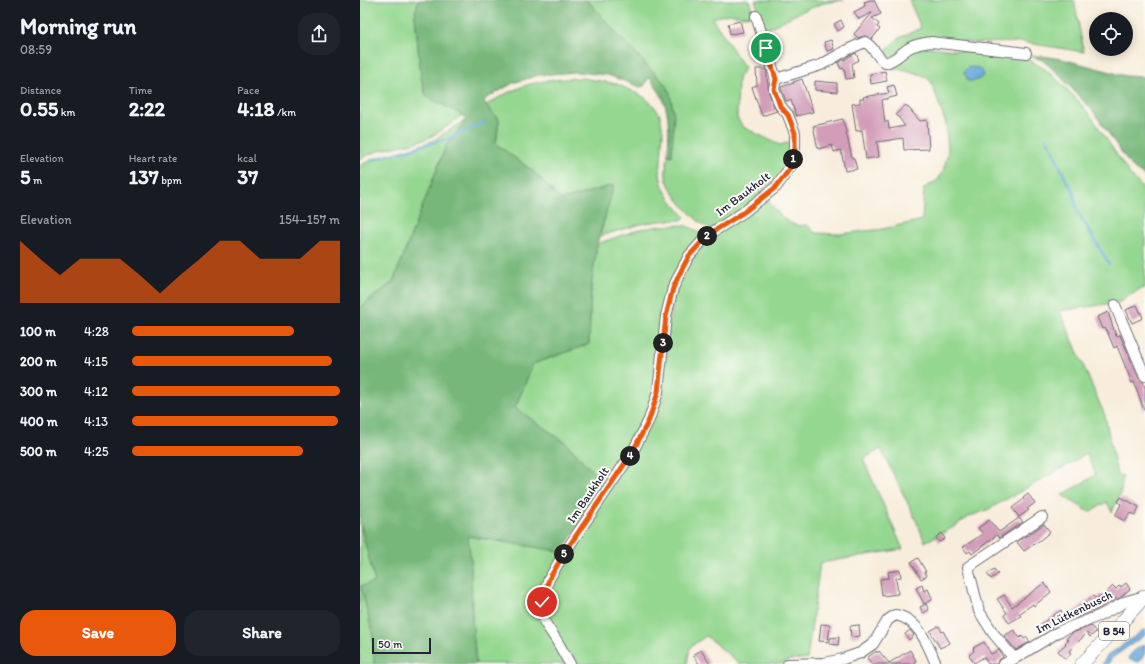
<!DOCTYPE html>
<meta charset="utf-8">
<style>
body{margin:0;font-family:Itim,sans-serif;background:#20242c;color:#f1f3f6;height:100vh;display:flex;flex-direction:column;font-size:15px;white-space:nowrap}
*{box-sizing:border-box;margin:0}
p{font-size:13px;color:#9ea1a6}
.icon{flex:none;width:22px;height:22px;fill:none;stroke:currentColor;stroke-width:2;stroke-linecap:round;stroke-linejoin:round}
.map{position:relative;flex:1;overflow:hidden}
.side{display:flex;flex-direction:column;background:#171b24;width:360px}
.side>*{flex:none}
.buttons{position:absolute;left:729px;top:12px;display:grid;gap:8px}
.buttons a{display:grid;place-items:center;width:44px;height:44px;border-radius:50%;background:#171b24;box-shadow:0 2px 10px #0003;font-size:20px}
.scale{position:absolute;left:12px;bottom:10px;width:59px;box-sizing:border-box;padding-left:4px;border:2px solid #22223b;border-top:0;font-size:11px;line-height:14px;white-space:nowrap;color:#22223b;-webkit-text-stroke:3px #fdfcf7;paint-order:stroke}
.pin{position:absolute;display:grid;place-items:center;width:34px;height:34px;color:#fff;margin:-17px;border:2px solid #fff;border-radius:50%;box-shadow:0 1px 4px #0007}
.km{position:absolute;width:20px;height:20px;margin:-10px;border-radius:50%;background:#222;color:#fff;font-size:11px;line-height:20px;text-align:center}
.round{display:grid;place-items:center;flex:none;width:42px;height:42px;border-radius:16px;background:#20242c}
.overview{display:flex;align-items:center;justify-content:space-between;height:68px;padding:0 20px}
h1{font-size:22px;font-weight:800;line-height:30px}
.figures{display:grid;grid-template-columns:repeat(3,1fr);gap:6px;height:68px;padding:4px 20px}
.figures div{display:grid;align-content:center}
.figures b{font-size:20px;font-weight:800}
.figures small{font-size:11px;font-weight:400}
.figures p{font-size:11px}
.chart{height:112px;padding:8px 20px}
.chart p{display:flex;justify-content:space-between}
.chart svg{width:100%;height:72px;margin-top:4px;fill:#ea580c;opacity:.7}
.action{display:flex;gap:8px;margin-top:auto;padding:8px 20px}
.action a{flex:1;height:46px;border-radius:16px;background:#ea580c;color:#fff;font-size:16px;font-weight:800;line-height:46px;text-align:center}
.action a+a{background:#20242c;color:#f1f3f6}
ul{padding:0 20px;list-style:none;font-size:13px}
li{display:grid;grid-template-columns:64px 48px 1fr;align-items:center;height:30px}
li i{height:10px;border-radius:5px;background:#ea580c}
main{display:flex;flex:1;min-height:0}
.map>svg:first-child{display:block}
</style>
<main>
<section class="side">
<div class="overview"><div><h1>Morning run</h1><p>08:59</p></div><a class="round"><svg class="icon" aria-label="share" viewBox="0 0 24 24"><path d="M12 15V3M7 8l5-5 5 5M5 13v7h14v-7"/></svg></a></div>
<div class="figures">
<div><p>Distance</p><b>0.55<small> km</small></b></div>
<div><p>Time</p><b>2:22</b></div>
<div><p>Pace</p><b>4:18<small> /km</small></b></div>
</div>
<div class="figures">
<div><p>Elevation</p><b>5<small> m</small></b></div>
<div><p>Heart rate</p><b>137<small> bpm</small></b></div>
<div><p>kcal</p><b>37</b></div>
</div>
<div class="chart"><p><span>Elevation</span>154–157 m</p>
<svg viewBox="0 0 160 44" preserveAspectRatio="none"><path d="M0 44V6L10 17L20 27L30 17L40 17L50 17L60 27L70 38L80 27L90 17L100 6L110 6L120 17L130 17L140 17L150 6L160 6V44z"/></svg>
</div>
<ul>
<li><b>100 m</b>4:28<i style="width:78%"></i></li>
<li><b>200 m</b>4:15<i style="width:96%"></i></li>
<li><b>300 m</b>4:12<i style="width:100%"></i></li>
<li><b>400 m</b>4:13<i style="width:99%"></i></li>
<li><b>500 m</b>4:25<i style="width:82%"></i></li>
</ul>
<div class="action"><a>Save</a><a>Share</a></div>
</section>
<div class="map">
<svg width="785" height="664" viewBox="0 0 785 664">
<rect width="100%" height="100%" fill="#fdfcf7"/>
<filter id="ink" filterUnits="userSpaceOnUse"><feTurbulence type="fractalNoise" baseFrequency=".025" numOctaves="2"/><feDisplacementMap in="SourceGraphic" scale="8" xChannelSelector="R" yChannelSelector="G"/><feConvolveMatrix kernelMatrix="1 2 1 2 8 2 1 2 1" color-interpolation-filters="sRGB"/></filter>
<filter id="wash" filterUnits="userSpaceOnUse"><feTurbulence type="fractalNoise" baseFrequency=".012" numOctaves="4" result="noise"/><feDisplacementMap in="SourceGraphic" scale="16" xChannelSelector="R" yChannelSelector="G"/><feGaussianBlur stdDeviation="0.9" result="paint"/><feColorMatrix in="noise" values="0 0 0 0 0 0 0 0 0 0 0 0 0 0 0 0 0 1.4 0 .05"/><feComposite in="paint" operator="in"/></filter>
<g filter="url(#wash)">
<rect width="100%" height="100%" fill="#f8eddc"/>
<path fill="#94d790" stroke="#5b7c66" d="M 0,0 L 58,0 L 55,16 L 61,77 L 66,96 L 102,115 C 93,122 76,135 66,139 C 44,147 20,147 0,159 Z
M 227,0 L 389,0 L 394,15 L 382,16 L 369,14 L 352,18 L 385,68 L 378,78 L 377,118 L 383,127 L 420,145 L 431,142 L 431,154 L 426,168 L 419,179 L 383,209 L 352,229 C 338,226 309,192 306,177 C 305,170 307,162 308,155 L 312,156 L 310,93 L 304,83 L 259,36 Z
M 395,0 L 484,0 L 464,3 L 440,12 L 405,30 Z
M 549,0 L 714,0 L 724,52 L 661,42 L 613,43 L 568,40 L 527,59 L 521,55 L 539,38 L 561,28 Z
M 561,46 L 665,58 L 685,69 L 701,83 L 720,103 L 731,116 L 771,176 L 781,186 L 785,192 L 785,288 L 780,289 L 760,302 L 700,311 L 745,416 L 757,475 L 763,476 L 761,491 L 752,512 L 747,502 L 729,512 L 702,495 L 736,475 L 726,453 L 713,462 L 627,510 L 608,517 L 592,528 L 565,542 L 555,518 L 521,449 L 503,459 L 543,549 L 460,563 L 447,659 L 430,660 L 422,664 L 380,664 L 346,636 L 330,647 L 327,664 L 214,664 L 188,620 L 185,602 L 192,580 L 294,415 L 314,296 L 329,262 L 344,244 L 412,193 L 409,201 C 418,214 429,229 447,225 L 456,233 L 480,234 L 523,229 L 562,220 L 564,188 L 578,180 L 583,171 L 588,153 L 586,124 L 571,81 L 562,75 L 546,70 L 530,69 L 529,66 Z
M 222,78 L 257,84 L 284,97 L 294,106 L 300,115 L 303,132 L 300,175 L 303,187 L 310,199 L 325,217 L 324,218 L 321,220 L 300,221 L 281,224 L 240,236 L 254,185 L 201,200 L 174,172 L 136,144 L 139,120 L 126,105 C 135,100 144,94 154,90 C 175,80 199,79 222,78 Z
M 106,120 L 86,146 L 33,282 L 0,307 L 0,166 L 2,164 L 72,141 Z
M 321,225 C 329,227 340,229 341,238 L 316,273 L 295,389 L 285,421 L 270,450 L 246,486 L 206,443 L 155,408 L 173,364 L 229,344 L 231,288 L 237,244 L 280,229 L 301,226 Z
M 0,523 L 15,583 L 1,586 L 13,636 L 14,664 L 0,664 Z
M 107,536 L 198,551 L 200,553 L 178,602 L 207,664 L 116,664 L 112,618 L 111,561 Z"/>
<path fill="#77b87a" stroke="#4c6d5a" d="M 58,0 L 227,0 L 259,36 L 304,83 L 310,93 L 314,115 L 312,156 L 308,155 C 309,134 311,109 298,90 C 295,86 292,81 289,77 L 284,86 L 280,87 L 248,75 L 216,72 L 179,75 L 153,83 L 124,100 L 126,105 L 139,120 L 136,144 L 174,172 L 201,200 L 254,185 L 237,244 L 231,288 L 229,344 L 173,364 L 155,408 L 206,443 L 246,486 L 200,553 L 198,551 L 108,536 L 111,561 L 112,618 L 116,664 L 14,664 L 13,636 L 1,586 L 15,582 L 0,523 L 0,307 L 33,282 L 86,146 L 106,120 L 102,115 L 66,96 L 61,77 L 55,16 Z
M 671,56 L 682,56 L 702,59 L 766,76 L 785,77 L 785,176 L 775,170 L 769,163 L 733,111 L 694,70 L 682,60 Z"/>
<path fill="#65a9da" stroke="#44668a" d="M 612,67 L 619,68 L 622,71 L 623,76 C 618,80 615,82 608,81 L 604,72 L 607,68 Z
M 785,629 L 785,635 L 752,658 L 748,664 L 742,664 L 747,656 Z
M 785,644 C 785,652 785,657 778,662 L 770,660 L 768,658 C 772,651 778,648 785,644 Z"/>
<g fill="none" stroke-linecap="round" stroke-linejoin="round">
<path stroke="#65a9da" stroke-width="2.5" d="M 686,138 L 692,148 L 707,182 L 713,190 L 717,211 L 749,264
M 11,160 L 87,139 L 125,122"/>
</g>
<g id="blocks">
<path fill="#d39db9" d="M 510,0 L 514,0 L 521,14 L 512,18 L 519,24 L 517,27 L 520,29 L 512,39 L 505,36 L 498,38 L 494,34 L 513,12 L 499,19 L 494,12 L 505,6 L 504,2 Z
M 481,20 L 484,27 L 478,31 L 474,24 Z
M 380,21 L 383,32 L 370,34 L 368,24 Z
M 471,40 L 474,49 L 467,51 L 464,42 Z
M 496,53 L 499,60 L 492,64 L 494,78 L 486,79 L 484,68 L 481,69 L 478,63 Z
M 396,69 L 406,69 L 408,85 L 408,91 L 414,107 L 417,111 L 402,116 L 392,87 L 397,85 Z
M 525,71 L 527,81 L 511,84 L 510,74 Z
M 442,79 L 453,112 L 436,116 L 431,100 L 426,101 L 421,88 L 421,87 L 434,83 L 433,82 Z
M 455,81 L 477,83 L 477,92 L 455,90 Z
M 534,85 L 537,96 L 522,100 L 525,123 L 528,121 L 529,129 L 545,126 L 536,114 L 546,105 L 560,121 L 567,120 L 569,149 L 544,150 L 543,138 L 517,142 L 519,157 L 506,159 L 502,130 L 496,131 L 492,104 L 500,103 L 500,99 L 504,99 L 503,97 L 529,93 L 527,87 Z
M 483,119 L 492,158 L 494,158 L 497,169 L 485,171 L 481,150 L 474,152 L 472,145 L 458,149 L 453,126 Z
M 777,305 L 783,318 L 772,323 L 766,310 Z
M 748,312 L 756,336 L 760,335 L 779,379 L 783,382 L 785,388 L 785,410 L 784,410 L 774,382 L 772,383 L 757,346 L 754,348 L 747,331 L 744,328 L 742,329 L 737,317 Z
M 668,494 L 675,503 L 667,509 L 669,510 L 659,517 L 652,508 L 664,499 L 663,498 Z
M 761,497 L 779,507 L 775,515 L 770,513 L 765,521 L 755,516 L 761,504 L 758,502 Z
M 659,518 L 663,522 L 639,538 L 637,535 L 612,554 L 610,551 L 607,553 L 603,547 L 623,534 L 618,528 L 629,520 L 639,532 Z
M 684,524 L 690,532 L 678,542 L 677,542 L 664,551 L 657,542 L 667,535 L 667,536 Z
M 582,533 L 585,539 L 579,542 L 576,537 Z
M 558,558 L 566,572 L 564,572 L 567,576 L 561,579 L 551,562 Z
M 634,569 L 638,574 L 631,579 L 627,574 Z
M 540,570 L 541,577 L 536,578 L 538,594 L 522,596 L 520,579 L 529,578 L 528,572 Z
M 684,583 L 691,592 L 674,606 L 673,604 L 659,614 L 661,616 L 649,623 L 644,615 L 647,613 L 637,599 L 644,595 L 652,607 Z
M 766,583 L 770,589 L 762,596 L 758,599 L 757,598 L 736,610 L 715,618 L 711,614 L 733,596 L 736,599 L 741,595 L 742,597 L 753,586 L 756,589 L 760,585 L 761,587 Z
M 562,585 L 564,591 L 568,589 L 572,598 L 572,600 L 564,604 L 556,588 Z
M 566,604 L 569,610 L 563,613 L 560,607 Z
M 701,610 L 704,616 L 698,620 L 700,622 L 686,631 L 681,624 Z
M 461,624 L 470,625 L 468,642 L 459,641 Z
M 499,625 L 500,636 L 491,637 L 490,626 Z
M 579,626 L 582,632 L 583,631 L 590,643 L 580,648 L 570,631 Z
M 731,626 L 736,632 L 730,637 L 727,633 L 709,651 L 711,654 L 705,659 L 698,651 L 706,644 L 705,643 L 708,640 L 706,639 L 712,633 Z
M 550,630 L 554,635 L 549,640 L 545,634 Z
M 654,630 L 660,638 L 662,636 L 664,639 L 667,637 L 670,642 L 656,650 L 644,636 Z
M 479,637 L 478,645 L 470,644 L 470,638 Z
M 624,642 L 631,654 L 639,650 L 643,657 L 639,660 L 637,664 L 628,664 L 624,657 L 614,663 L 609,655 L 614,651 L 613,648 Z
M 341,650 L 350,664 L 339,664 L 333,655 Z
M 550,650 L 556,661 L 552,664 L 512,664 L 507,658 L 516,651 L 517,653 L 519,651 L 529,663 Z"/>
</g>
</g>
<g filter="url(#ink)">
<use href="#blocks" fill-opacity="0" stroke="#6d6973" stroke-width="1"/>
<g fill="none" stroke-linecap="round" stroke-linejoin="round">
<defs>
<path id="minor" d="M 416,79 L 461,65 L 487,50 L 505,42 C 514,47 517,57 525,63 C 535,61 541,53 549,48 C 556,44 563,43 571,42 L 666,53
M 755,305 L 785,376
M 682,517 L 608,567 L 619,611 L 633,633 L 652,656 L 657,657 L 700,631 L 739,616 L 767,601 L 785,596
M 210,664 L 197,641 L 185,623 L 182,613 L 181,602 L 189,579 L 205,552 L 272,453 L 289,420 L 298,392 L 306,316 L 313,288 L 320,273 L 329,256 L 348,235 L 384,212 L 416,187 L 431,166 L 435,148 L 435,133 L 428,115 L 420,105 L 414,89 L 416,79 L 396,16
M 428,664 L 464,663 L 483,659 L 500,653 L 513,644 L 528,620 L 535,615 C 558,618 568,645 576,664
M 644,664 L 657,657"/>
<path id="major" d="M 722,664 L 762,622 L 785,596"/>
</defs>
<use href="#minor" stroke="#6d6973" stroke-width="12"/>
<use href="#major" stroke="#6d6973" stroke-width="14"/>
<use href="#minor" stroke="#fff" stroke-width="10"/>
<use href="#major" stroke="#fff" stroke-width="13"/>
</g>
</g>
<g fill="none" stroke-linecap="round" stroke-linejoin="round" filter="url(#ink)">
<defs>
<path id="route" d="M 182,602 L 189,579 L 205,552 L 272,453 L 289,420 L 298,392 L 306,316 L 313,288 L 320,273 L 329,256 L 348,235 L 384,212 L 416,187 L 432,166 L 435,148 L 435,133 L 428,115 L 420,106 L 414,89 L 416,79 L 406,48"/>
</defs>
<use href="#route" stroke="#fff" stroke-width="8"/>
<use href="#route" stroke="#ea580c" stroke-width="5"/>
</g>
<g text-anchor="middle" stroke-width="4" stroke-linejoin="round" paint-order="stroke">
<rect fill="#fdfcf7" stroke="#646373" stroke-width="1" x="739" y="622" width="30" height="18" rx="3"/>
<g font-size="11" font-weight="bold" fill="#22223b">
<text x="754" y="635">B 54</text>
</g>
<g font-size="12" fill="#22223b" stroke="#fdfcf7">
<text transform="translate(383 194) rotate(-37)" y="4">Im Baukholt</text>
<text transform="translate(228 495) rotate(-56)" y="4">Im Baukholt</text>
<text transform="translate(714 612) rotate(-26)" y="4">Im Lütkenbusch</text>
</g>
</g>
</svg>
<div class="buttons">
<a><svg class="icon" aria-label="locate" viewBox="0 0 24 24"><circle cx="12" cy="12" r="6"/><path d="M12 2v4M12 18v4M2 12h4M18 12h4"/></svg></a>
</div>
<div class="scale">50 m</div>
<div class="pin" style="left:406px;top:48px;background:#1e9e55"><svg class="icon" aria-label="arrive" viewBox="0 0 24 24"><path d="M6 21V4h12l-3 4 3 4H6"/></svg></div>
<div class="pin" style="left:182px;top:602px;background:#d93025"><svg class="icon" aria-label="check" viewBox="0 0 24 24"><path d="M5 12l5 5 9-10"/></svg></div>
<b class="km" style="left:433px;top:159px">1</b>
<b class="km" style="left:347px;top:236px">2</b>
<b class="km" style="left:303px;top:343px">3</b>
<b class="km" style="left:270px;top:456px">4</b>
<b class="km" style="left:204px;top:554px">5</b>
</div>
</main>
